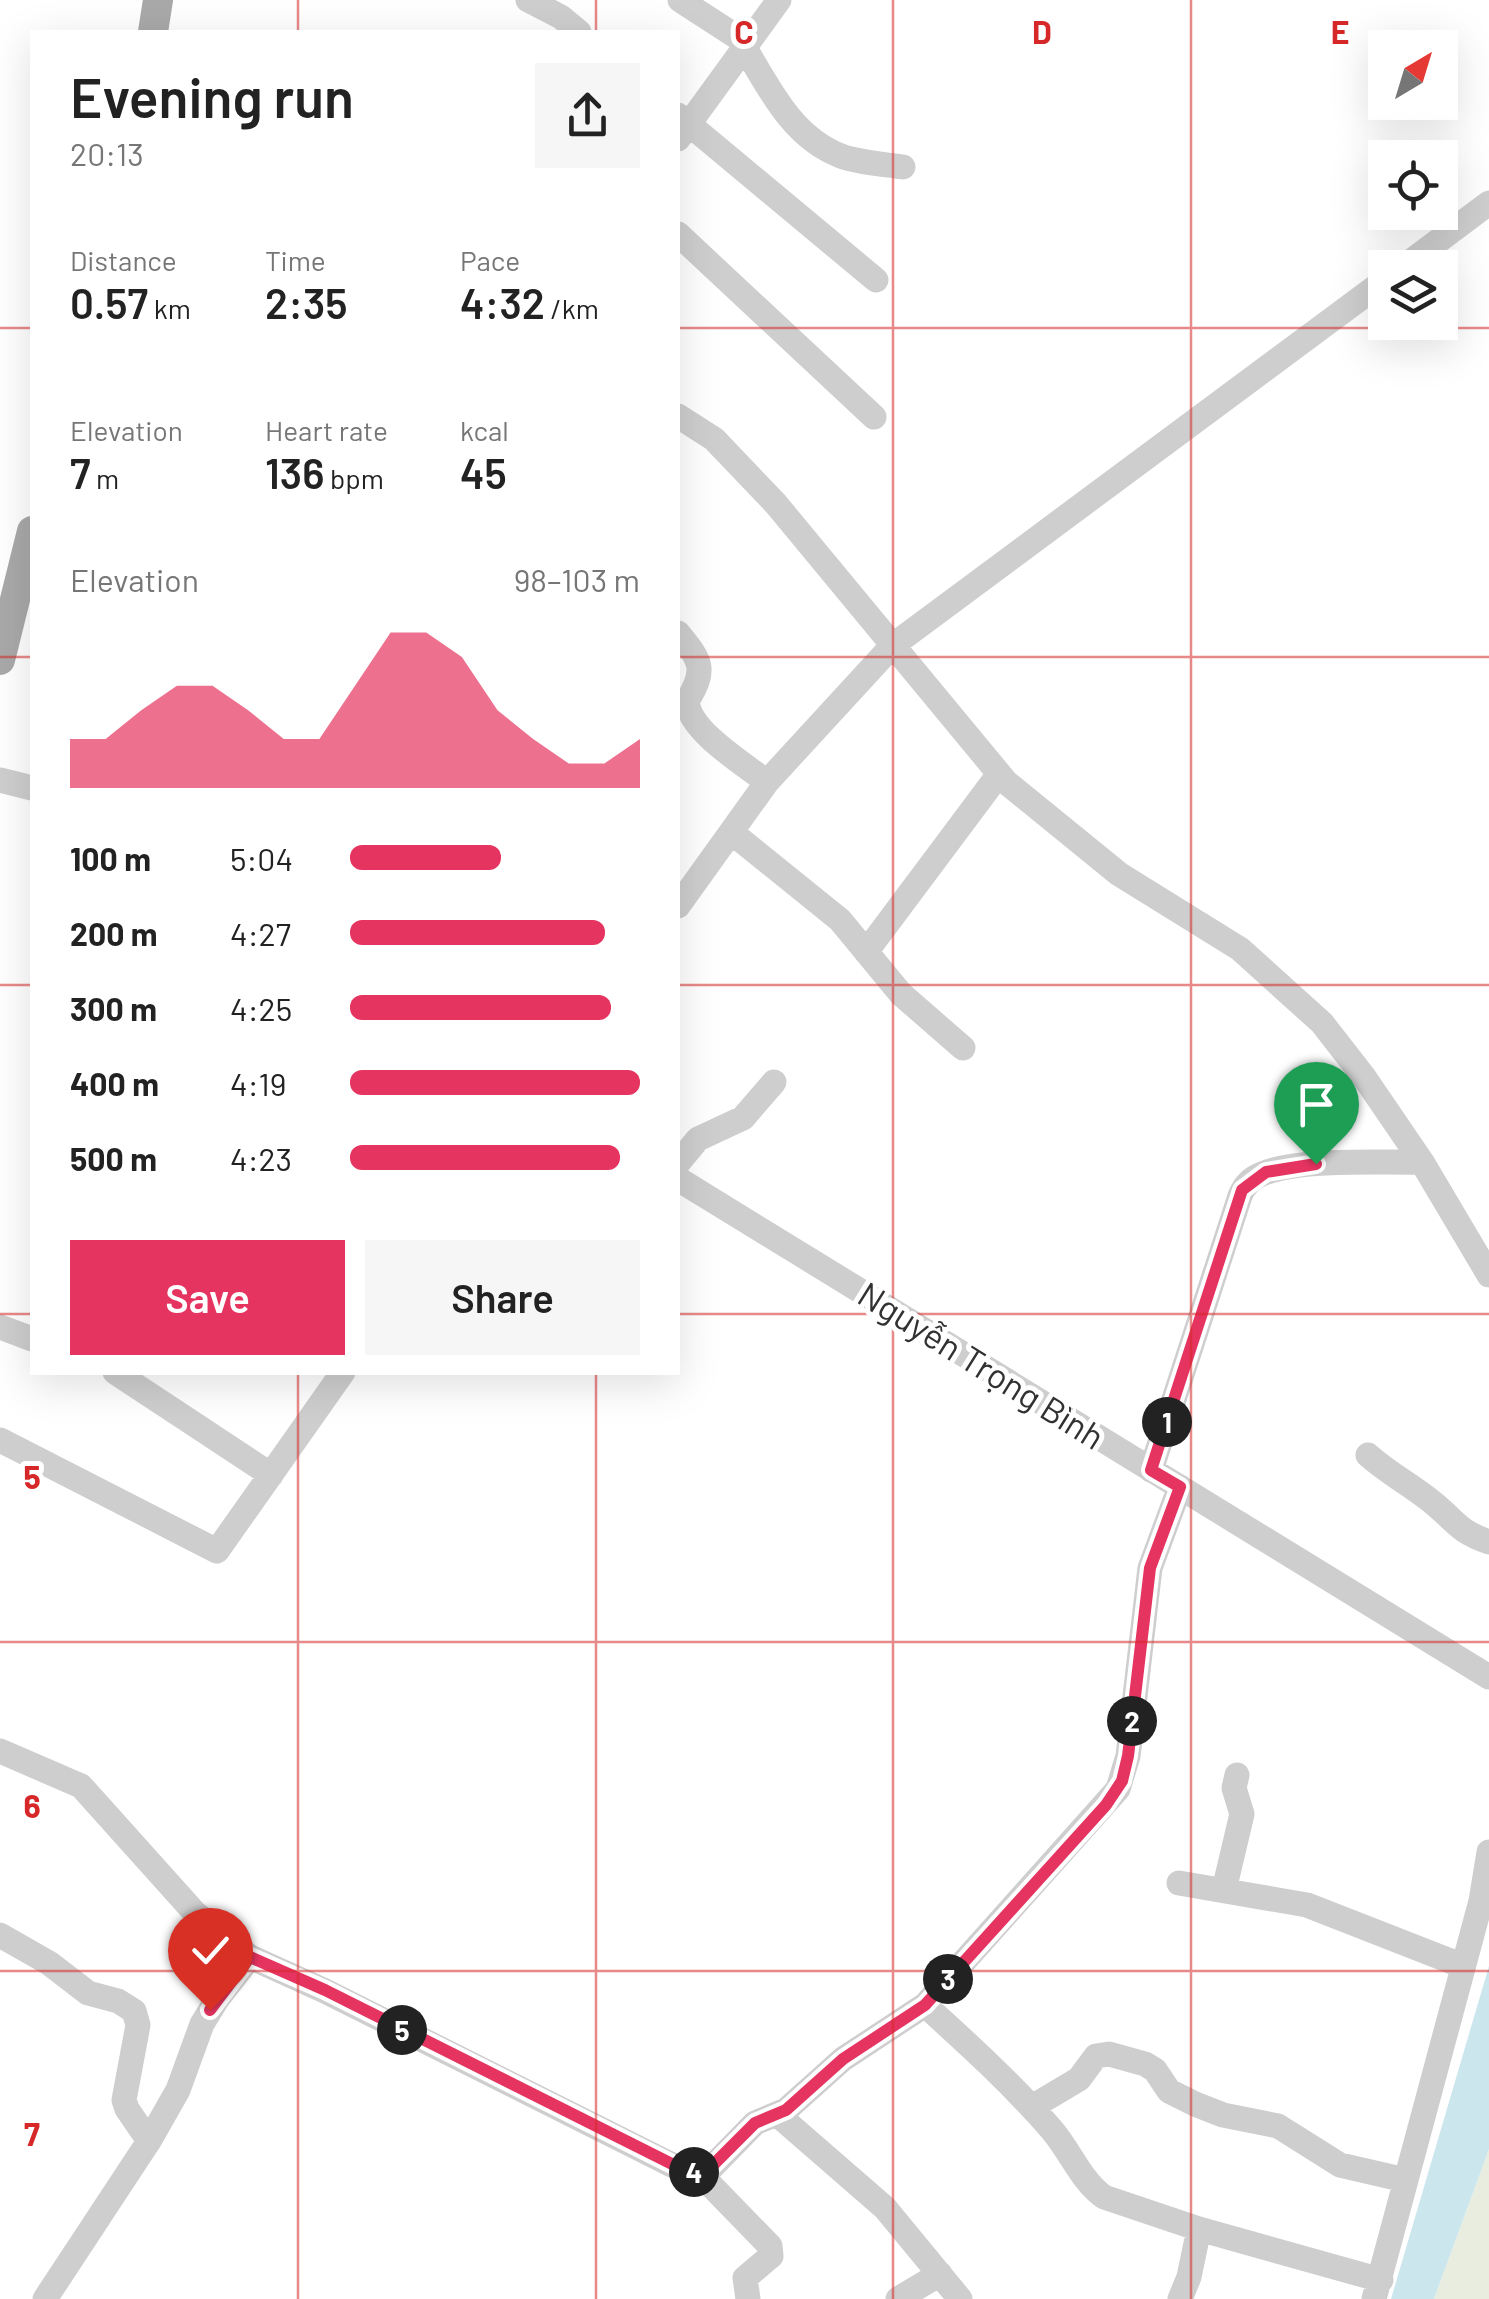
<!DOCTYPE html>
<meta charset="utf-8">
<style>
body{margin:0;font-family:Barlow,sans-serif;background:#f6f6f6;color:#222;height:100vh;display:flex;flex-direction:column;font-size:38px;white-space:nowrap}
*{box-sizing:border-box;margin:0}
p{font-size:32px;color:#767676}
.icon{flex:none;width:55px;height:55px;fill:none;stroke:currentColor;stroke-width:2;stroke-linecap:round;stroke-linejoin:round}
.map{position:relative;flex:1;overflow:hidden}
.drawer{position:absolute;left:30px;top:30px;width:650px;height:1345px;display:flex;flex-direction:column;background:#fff;border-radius:0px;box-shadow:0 10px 40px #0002}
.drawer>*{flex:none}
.needle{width:65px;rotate:38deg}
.fabs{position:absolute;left:1368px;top:30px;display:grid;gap:20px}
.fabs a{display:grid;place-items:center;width:90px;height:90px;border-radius:0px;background:#fff;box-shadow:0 10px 40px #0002;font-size:50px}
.pin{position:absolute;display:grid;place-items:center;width:85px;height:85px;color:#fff;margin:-102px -42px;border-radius:50% 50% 50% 0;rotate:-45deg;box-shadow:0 0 10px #0007}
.pin .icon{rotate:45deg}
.km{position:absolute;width:50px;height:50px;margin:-25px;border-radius:50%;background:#222;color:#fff;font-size:28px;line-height:50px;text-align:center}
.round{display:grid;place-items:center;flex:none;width:105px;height:105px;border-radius:0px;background:#f6f6f6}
.overview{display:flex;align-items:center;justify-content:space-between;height:170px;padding:0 40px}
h1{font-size:55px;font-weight:600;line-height:75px}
.figures{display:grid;grid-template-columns:repeat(3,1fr);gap:15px;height:170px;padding:10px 40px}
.figures div{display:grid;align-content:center}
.figures b{font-size:42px;font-weight:600}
.figures small{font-size:28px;font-weight:400}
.figures p{font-size:28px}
.chart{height:280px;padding:20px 40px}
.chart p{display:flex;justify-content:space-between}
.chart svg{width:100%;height:180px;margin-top:10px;fill:#e63461;opacity:.7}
.button{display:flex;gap:20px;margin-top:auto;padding:20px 40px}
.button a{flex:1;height:115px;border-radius:0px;background:#e63461;color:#fff;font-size:40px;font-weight:600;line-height:115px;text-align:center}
.button a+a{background:#f6f6f6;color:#222}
ul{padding:0 40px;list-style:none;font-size:32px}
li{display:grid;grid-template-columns:160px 120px 1fr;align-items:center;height:75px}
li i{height:25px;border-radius:12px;background:#e63461}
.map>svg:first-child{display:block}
</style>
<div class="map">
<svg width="1489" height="2299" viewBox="0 0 1489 2299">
<rect width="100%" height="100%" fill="#fff"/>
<path fill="#e9eddf" d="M 1489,2149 L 1489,2299 L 1434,2299 Z"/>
<path fill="#cbe6ed" d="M 1489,1966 L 1489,2149 L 1434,2299 L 1391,2299 Z"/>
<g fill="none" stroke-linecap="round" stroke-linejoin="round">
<path stroke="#cecece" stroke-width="25" d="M 528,0 L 561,17 L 579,32
M 680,0 L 748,44
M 745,48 C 770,90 793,138 841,156 C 860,163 883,164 903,167
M 678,115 L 876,280
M 678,139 L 779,0
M 678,234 L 874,417
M 1402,268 L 1489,203
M 678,416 L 714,439 L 776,504 L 1006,782 L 1119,874 L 1240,949 L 1322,1023 L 1364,1077 L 1422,1162 L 1489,1275
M 678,633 C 701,661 707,669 687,701 C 689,731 744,764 767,782
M 0,780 L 32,788
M 731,832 L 840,920 L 901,994 L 963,1048
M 678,906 L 767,782 L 892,646 L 1385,280
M 866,952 L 999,774
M 678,1163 L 698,1139 L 743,1118 L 774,1082
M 678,1179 L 1489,1677
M 0,1327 L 32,1339
M 115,1372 L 271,1475
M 0,1440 L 217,1551 L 343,1372
M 1368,1455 C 1388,1473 1411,1485 1432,1502 C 1456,1521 1457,1531 1489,1542
M 1151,1470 L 1240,1196 C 1244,1186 1251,1178 1262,1174 C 1300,1158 1379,1163 1422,1162
M 0,1751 L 81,1786 L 195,1913 L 250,1957 L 325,1991 L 672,2165 L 695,2173 L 710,2169 L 755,2123 L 786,2110 L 843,2059 L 925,2005 L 1118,1789 L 1128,1756 L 1150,1568 L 1180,1487
M 1179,1883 L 1307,1905 L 1463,1966
M 1224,1890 L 1242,1814 L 1234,1788 L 1237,1775
M 0,1935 L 49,1963 L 88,1993 L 118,2001 L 134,2011 L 138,2025 L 124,2100 L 127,2109 L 149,2141
M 925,2005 C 969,2045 1013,2085 1052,2130 C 1070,2151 1082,2182 1104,2197 L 1199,2229 L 1381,2280
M 1032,2107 L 1079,2079 L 1096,2056 L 1109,2054 L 1145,2064 L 1155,2070 L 1169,2091 L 1195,2104 L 1223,2115 L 1278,2126 L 1340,2165 L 1405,2180
M 778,2115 L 885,2208 L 960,2299
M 698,2172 L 770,2246 L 771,2256 L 745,2278 L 748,2299
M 45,2299 L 149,2141 L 178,2090 L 202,2024 L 218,1998 L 250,1957
M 898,2299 L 940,2274
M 1180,2299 L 1189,2277 L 1199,2229
M 1374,2299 L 1481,1901 L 1489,1852"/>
<path stroke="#a9a9a9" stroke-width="30" d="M 153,32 L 158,0
M 0,660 L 32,531"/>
</g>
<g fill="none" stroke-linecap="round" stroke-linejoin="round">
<defs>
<path id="route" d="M 210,2010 L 250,1957 L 325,1990 L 672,2164 L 695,2172 L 710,2168 L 755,2123 L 786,2110 L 843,2059 L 925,2005 L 1106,1805 L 1122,1781 L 1128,1756 L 1150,1568 L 1180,1487 L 1151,1470 L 1242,1190 L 1266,1172 L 1316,1164"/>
</defs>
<use href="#route" stroke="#fff" stroke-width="20"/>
<use href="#route" stroke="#e63461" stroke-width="12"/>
</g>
<path fill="none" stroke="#d62828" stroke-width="2.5" stroke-opacity="0.55" d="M 298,0 L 298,32M 596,0 L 596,32M 893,0 L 893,2299M 1191,0 L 1191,2299M 0,328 L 32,328M 678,328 L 1489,328M 0,657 L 32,657M 678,657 L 1489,657M 0,985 L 32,985M 678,985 L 1489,985M 0,1314 L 32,1314M 678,1314 L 1489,1314M 298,1372 L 298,2299M 596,1372 L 596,2299M 0,1642 L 1489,1642M 0,1971 L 1489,1971"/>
<g text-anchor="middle" stroke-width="10" stroke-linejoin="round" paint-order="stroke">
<g font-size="35" fill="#313131" stroke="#fff">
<text transform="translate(981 1366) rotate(32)" y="12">Nguyễn Trọng Bình</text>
</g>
</g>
<g font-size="32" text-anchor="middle" font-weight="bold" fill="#d62828" stroke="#fff" stroke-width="10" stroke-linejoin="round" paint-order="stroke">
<text x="744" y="44">C</text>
<text x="1042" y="44">D</text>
<text x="1340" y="44">E</text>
<text x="32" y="1489">5</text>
<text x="32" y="1818">6</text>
<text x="32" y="2146">7</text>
</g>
</svg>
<div class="fabs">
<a><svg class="needle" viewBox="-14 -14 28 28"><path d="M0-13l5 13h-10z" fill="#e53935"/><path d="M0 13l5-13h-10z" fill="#767676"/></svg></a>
<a><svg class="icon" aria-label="locate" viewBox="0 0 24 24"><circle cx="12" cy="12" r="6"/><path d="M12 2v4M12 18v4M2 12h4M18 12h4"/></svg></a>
<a><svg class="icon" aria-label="layers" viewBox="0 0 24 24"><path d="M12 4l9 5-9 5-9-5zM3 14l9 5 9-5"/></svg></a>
</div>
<div class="pin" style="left:1316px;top:1164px;background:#1e9e55"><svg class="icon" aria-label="arrive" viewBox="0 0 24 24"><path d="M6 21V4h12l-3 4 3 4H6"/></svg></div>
<div class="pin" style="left:210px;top:2010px;background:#d93025"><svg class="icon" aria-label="check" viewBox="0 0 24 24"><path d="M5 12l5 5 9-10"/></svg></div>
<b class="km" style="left:1167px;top:1422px">1</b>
<b class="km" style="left:1132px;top:1721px">2</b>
<b class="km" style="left:948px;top:1979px">3</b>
<b class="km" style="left:694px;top:2172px">4</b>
<b class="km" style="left:402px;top:2030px">5</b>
<section class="drawer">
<div class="overview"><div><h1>Evening run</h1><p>20:13</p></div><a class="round"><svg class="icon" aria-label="share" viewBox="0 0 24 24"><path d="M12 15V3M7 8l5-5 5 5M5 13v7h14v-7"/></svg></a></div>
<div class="figures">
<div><p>Distance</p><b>0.57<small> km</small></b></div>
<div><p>Time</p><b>2:35</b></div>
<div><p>Pace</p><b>4:32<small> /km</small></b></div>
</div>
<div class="figures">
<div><p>Elevation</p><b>7<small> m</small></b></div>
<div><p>Heart rate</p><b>136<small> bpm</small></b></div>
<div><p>kcal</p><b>45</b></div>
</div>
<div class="chart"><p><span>Elevation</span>98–103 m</p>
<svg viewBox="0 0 160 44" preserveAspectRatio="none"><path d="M0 44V32L10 32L20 25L30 19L40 19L50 25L60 32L70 32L80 19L90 6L100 6L110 12L120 25L130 32L140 38L150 38L160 32V44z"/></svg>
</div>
<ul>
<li><b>100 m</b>5:04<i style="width:52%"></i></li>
<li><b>200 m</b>4:27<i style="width:88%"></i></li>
<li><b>300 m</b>4:25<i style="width:90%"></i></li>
<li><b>400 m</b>4:19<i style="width:100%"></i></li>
<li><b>500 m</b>4:23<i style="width:93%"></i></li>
</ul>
<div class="button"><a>Save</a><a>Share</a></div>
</section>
</div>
